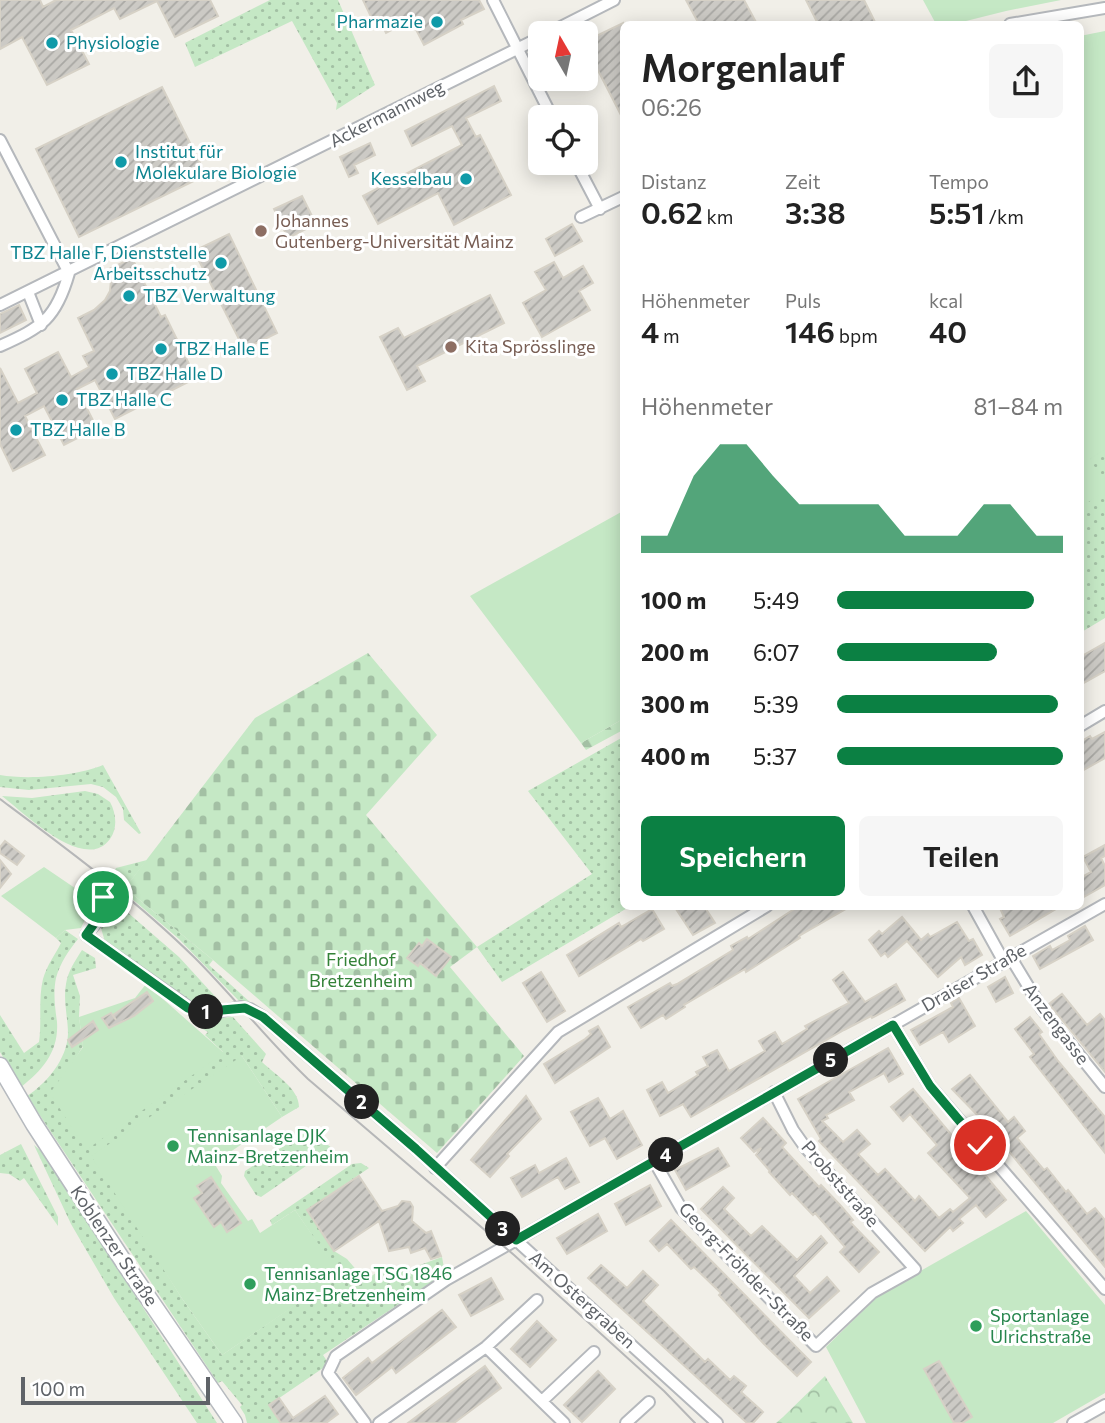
<!DOCTYPE html>
<html lang="de">
<meta charset="utf-8">
<style>
body{margin:0;font-family:Commissioner,sans-serif;background:#f6f6f6;color:#222;height:100vh;display:flex;flex-direction:column;font-size:26px;white-space:nowrap}
*{box-sizing:border-box;margin:0}
p{font-size:23px;color:#767676}
.icon{flex:none;width:38px;height:38px;fill:none;stroke:currentColor;stroke-width:2;stroke-linecap:round;stroke-linejoin:round}
.map{position:relative;flex:1;overflow:hidden}
.sheet{position:absolute;left:620px;top:21px;width:464px;height:889px;display:flex;flex-direction:column;background:#fff;border-radius:10px;box-shadow:0 4px 18px #0003}
.sheet>*{flex:none}
.needle{width:46px;rotate:351deg}
.buttons{position:absolute;left:528px;top:21px;display:grid;gap:14px}
.buttons a{display:grid;place-items:center;width:70px;height:70px;border-radius:10px;background:#fff;box-shadow:0 4px 18px #0003;font-size:35px}
.scale{position:absolute;left:21px;bottom:18px;width:189px;box-sizing:border-box;padding-left:7px;border:4px solid #5f6368;border-top:0;font-size:19px;line-height:24px;white-space:nowrap;color:#5f6368;-webkit-text-stroke:5px #fff;paint-order:stroke}
.pin{position:absolute;display:grid;place-items:center;width:60px;height:60px;color:#fff;margin:-30px;border:4px solid #fff;border-radius:50%;box-shadow:0 2px 7px #0007}
.km{position:absolute;width:35px;height:35px;margin:-18px;border-radius:50%;background:#222;color:#fff;font-size:19px;line-height:35px;text-align:center}
.round{display:grid;place-items:center;flex:none;width:74px;height:74px;border-radius:10px;background:#f6f6f6}
.headline{display:flex;align-items:center;justify-content:space-between;height:119px;padding:0 21px}
h1{font-size:38px;font-weight:600;line-height:52px}
.metrics{display:grid;grid-template-columns:repeat(3,1fr);gap:10px;height:119px;padding:7px 21px}
.metrics div{display:grid;align-content:center}
.metrics b{font-size:30px;font-weight:600}
.metrics small{font-size:19px;font-weight:400}
.metrics p{font-size:19px}
.chart{height:196px;padding:14px 21px}
.chart p{display:flex;justify-content:space-between}
.chart svg{width:100%;height:126px;margin-top:7px;fill:#0b8043;opacity:.7}
.primary-button{display:flex;gap:14px;margin-top:auto;padding:14px 21px}
.primary-button a{flex:1;height:80px;border-radius:10px;background:#0b8043;color:#fff;font-size:28px;font-weight:600;line-height:80px;text-align:center}
.primary-button a+a{background:#f6f6f6;color:#222}
ul{padding:0 21px;list-style:none;font-size:23px}
li{display:grid;grid-template-columns:112px 84px 1fr;align-items:center;height:52px}
li i{height:18px;border-radius:9px;background:#0b8043}
.map>svg:first-child{display:block}
</style>
<div class="map">
<svg width="1105" height="1423" viewBox="0 0 1105 1423">
<defs>
<pattern id="grass-dots" width="8" height="8" patternUnits="userSpaceOnUse" patternTransform="scale(1.75)"><rect width="8" height="8" fill="#c5e8c5"/><path d="M2 2h.1M6 6h.1" fill="none" stroke="#a3c0a4" stroke-width="1.8" stroke-linecap="round"/></pattern>
<pattern id="forest-firs" width="22" height="20" patternUnits="userSpaceOnUse" patternTransform="scale(1.75)"><rect width="22" height="20" fill="#c5e8c5"/><path d="M5 1l3.5 6h-7zM16 11l3.5 6h-7z" fill="#a3c0a4"/></pattern>
<pattern id="cemetery-stones" width="16" height="16" patternUnits="userSpaceOnUse" patternTransform="scale(1.75)"><rect width="16" height="16" fill="#c5e8c5"/><path d="M2 7V4a2 2 0 0 1 4 0v3zM10 15v-3a2 2 0 0 1 4 0v3z" fill="#a3c0a4"/></pattern>
<pattern id="park-crowns" width="20" height="18" patternUnits="userSpaceOnUse" patternTransform="scale(1.75)"><rect width="20" height="18" fill="#c5e8c5"/><path d="M2 6a3 3 0 1 1 6 0M12 15a3 3 0 1 1 6 0" fill="none" stroke="#a3c0a4"/></pattern>
<pattern id="building-hatch" width="6" height="6" patternUnits="userSpaceOnUse" patternTransform="scale(1.75)"><rect width="6" height="6" fill="#cccac5"/><path d="M-1 1l2-2M0 6l6-6M5 7l2-2" fill="none" stroke="#a9a8a4"/></pattern>
</defs>
<rect width="100%" height="100%" fill="#f1efe8"/>
<path fill="url(#grass-dots)" d="M 270,0 L 338,0 L 375,85 L 336,110 L 337,103 L 292,21 L 195,67 L 185,43 Z
M 1105,246 L 1105,618 L 1080,633 L 1080,250 Z
M 623,737 L 623,906 L 629,907 L 502,982 L 477,947 L 592,874 L 528,791 Z
M 103,765 L 141,833 L 139,834 L 124,820 L 123,809 L 116,797 L 103,787 L 91,784 L 29,790 L 0,787 L 0,775 C 28,780 77,776 103,765 Z
M 85,791 L 98,794 L 110,802 C 116,813 118,828 110,839 C 85,874 23,812 2,796 L 32,798 Z
M 147,860 L 125,888 L 213,960 L 209,965 L 251,1003 L 240,1002 L 179,939 L 110,880 L 116,868 Z
M 111,898 L 179,957 L 222,1004 L 205,1006 L 189,1002 L 170,986 L 105,942 L 101,928 L 114,906 Z
M 65,930 L 78,939 C 69,950 60,963 56,978 C 53,993 55,1007 57,1022 C 59,1051 43,1070 21,1087 L 0,1052 L 0,1015 L 24,1053 L 39,1042 C 42,1022 38,999 43,979 C 47,965 55,955 61,943 L 56,938 Z
M 82,950 L 95,958 L 96,968 L 73,975 L 80,996 L 79,1017 L 83,1046 L 71,1066 L 223,1052 L 205,1035 L 208,1032 L 199,1027 L 198,1019 L 233,1017 L 266,1054 L 262,1062 C 274,1074 299,1088 299,1107 L 282,1117 L 242,1056 L 130,1214 L 181,1297 L 222,1355 L 339,1275 L 295,1210 L 272,1225 L 270,1220 L 352,1164 L 361,1163 L 369,1168 L 307,1210 L 334,1251 L 347,1259 L 365,1280 L 387,1266 L 395,1274 L 442,1257 L 445,1273 L 323,1355 L 329,1364 L 269,1405 L 281,1423 L 247,1423 L 245,1415 L 240,1407 L 242,1405 L 222,1381 L 218,1383 L 27,1096 C 47,1083 67,1059 68,1034 C 68,1018 63,1000 66,984 C 68,971 75,961 82,950 Z
M 304,1133 L 313,1134 L 332,1148 L 261,1197 L 256,1195 L 244,1176 L 245,1171 Z
M 21,1144 L 58,1217 L 58,1226 L 24,1178 L 20,1181 L 9,1174 L 0,1173 L 0,1155 Z
M 34,1145 L 41,1151 L 58,1175 L 217,1423 L 197,1423 L 114,1298 L 71,1224 Z"/>
<path fill="url(#forest-firs)" d="M 623,719 L 623,730 L 586,750 L 581,743 Z"/>
<path fill="url(#cemetery-stones)" d="M 368,653 L 437,735 L 366,815 L 477,947 L 450,967 L 524,1056 L 437,1153 L 213,960 L 125,888 L 255,718 Z"/>
<path fill="url(#park-crowns)" d="M 825,1376 L 853,1423 L 776,1423 L 783,1417 Z"/>
<path fill="#c5e8c5" d="M 923,0 L 1061,0 L 1006,11 L 954,24 L 936,24 Z
M 1105,31 L 1105,449 L 1090,459 L 1105,484 L 1105,492 L 1080,507 L 1080,36 Z
M 623,511 L 623,719 L 581,743 L 470,596 Z
M 44,867 L 94,901 L 81,928 L 65,930 L 56,938 L 1,896 Z
M 146,984 L 224,1053 L 86,1150 L 50,1093 L 83,1047 L 79,1017 L 135,998 Z
M 242,1056 L 282,1117 L 214,1163 L 222,1176 L 221,1183 L 248,1221 L 252,1219 L 260,1233 L 295,1210 L 340,1275 L 222,1355 L 181,1297 L 91,1156 Z
M 1026,1211 L 1105,1305 L 1105,1393 L 1053,1423 L 866,1423 L 826,1347 L 880,1294 Z"/>
<path fill="url(#building-hatch)" stroke="#d6d1c6" stroke-width="2" d="M 0,0 L 40,0 L 43,7 L 56,0 L 210,0 L 218,16 L 175,37 L 157,1 L 120,19 L 114,8 L 71,30 L 89,64 L 47,85 L 22,37 L 0,49 Z
M 363,0 L 479,0 L 484,9 L 461,20 L 463,24 L 424,45 L 411,20 L 386,33 L 378,16 L 372,19 Z
M 686,0 L 744,0 L 757,24 L 699,24 Z
M 806,0 L 864,0 L 876,24 L 818,24 Z
M 623,23 L 623,119 L 586,47 L 586,41 Z
M 494,86 L 501,101 L 466,118 L 476,137 L 480,135 L 511,195 L 454,225 L 438,193 L 378,224 L 363,196 L 462,145 L 452,126 L 412,146 L 405,131 Z
M 162,87 L 206,175 L 79,237 L 36,149 Z
M 370,143 L 375,155 L 354,165 L 358,173 L 349,177 L 340,157 Z
M 302,196 L 316,224 L 288,238 L 274,209 Z
M 572,224 L 582,241 L 555,256 L 546,239 Z
M 229,234 L 277,333 L 244,349 L 194,251 Z
M 132,258 L 161,317 L 165,315 L 196,378 L 115,419 L 95,380 L 77,389 L 97,428 L 64,445 L 44,406 L 25,416 L 45,455 L 13,471 L 0,444 L 0,368 L 18,403 L 37,393 L 25,369 L 58,352 L 71,377 L 89,367 L 83,356 L 94,351 L 78,318 L 94,310 L 105,300 L 110,291 L 111,280 L 109,269 Z
M 554,262 L 563,278 L 583,266 L 593,283 L 579,291 L 590,310 L 542,337 L 523,303 L 546,290 L 535,272 Z
M 490,295 L 504,323 L 417,366 L 425,381 L 407,390 L 380,337 L 398,328 L 404,338 Z
M 19,305 L 26,320 L 0,333 L 0,314 Z
M 1105,643 L 1105,671 L 1080,685 L 1080,657 Z
M 1105,732 L 1105,758 L 1080,772 L 1080,742 L 1090,736 L 1092,739 Z
M 5,841 L 24,856 L 17,865 L 0,853 L 0,847 Z
M 1105,845 L 1105,856 L 1101,858 L 1105,866 L 1105,885 L 1080,899 L 1080,878 L 1091,872 L 1083,857 Z
M 0,860 L 11,874 L 0,888 Z
M 674,906 L 704,906 L 715,923 L 693,935 Z
M 799,906 L 851,906 L 799,936 L 800,938 L 746,972 L 745,969 L 684,1005 L 685,1007 L 666,1019 L 663,1015 L 641,1028 L 628,1007 L 670,983 L 672,986 L 677,984 L 733,950 L 731,946 L 747,937 L 748,939 Z
M 999,906 L 1061,906 L 1010,936 L 1000,919 L 1004,917 Z
M 652,909 L 664,929 L 643,941 L 641,939 L 579,976 L 567,955 L 619,923 L 621,927 Z
M 902,917 L 921,940 L 928,934 L 930,937 L 957,922 L 969,941 L 973,939 L 982,955 L 965,965 L 961,957 L 938,977 L 907,941 L 888,957 L 885,953 L 881,956 L 869,940 L 879,931 L 882,934 Z
M 1085,926 L 1093,940 L 1040,969 L 1033,956 L 1050,946 L 1052,950 L 1070,940 L 1068,936 Z
M 427,939 L 451,957 L 436,976 L 420,963 L 418,966 L 407,958 L 419,943 L 422,946 Z
M 541,972 L 565,1011 L 547,1022 L 523,983 Z
M 843,972 L 865,1002 L 896,984 L 905,1000 L 872,1018 L 871,1016 L 844,1030 L 691,1117 L 683,1104 L 660,1116 L 647,1090 L 662,1082 L 668,1093 L 698,1075 L 696,1072 L 708,1066 L 703,1057 L 717,1050 L 729,1071 L 765,1051 L 759,1041 L 775,1032 L 782,1044 L 807,1029 L 805,1026 L 849,1003 L 833,980 Z
M 1005,977 L 1013,993 L 996,1002 L 988,987 Z
M 147,992 L 153,1001 L 134,1016 L 109,1028 L 102,1018 L 111,1013 L 116,1020 L 113,1015 Z
M 1062,994 L 1087,1025 L 1100,1014 L 1105,1020 L 1105,1072 L 1049,1004 Z
M 959,998 L 975,1026 L 949,1042 L 943,1032 L 920,1045 L 911,1030 L 953,1007 L 951,1003 Z
M 1030,1017 L 1042,1032 L 1039,1034 L 1058,1061 L 1105,1117 L 1105,1153 L 1030,1057 L 1034,1054 L 1015,1029 Z
M 93,1021 L 98,1030 L 72,1047 L 68,1040 Z
M 598,1026 L 610,1047 L 555,1083 L 544,1064 L 585,1039 L 591,1034 L 589,1031 Z
M 888,1048 L 903,1074 L 889,1082 L 884,1073 L 849,1092 L 854,1100 L 826,1115 L 828,1118 L 822,1121 L 843,1142 L 857,1130 L 870,1144 L 858,1154 L 878,1175 L 885,1169 L 915,1201 L 919,1196 L 939,1218 L 950,1209 L 953,1212 L 970,1198 L 928,1153 L 937,1145 L 910,1114 L 903,1121 L 891,1107 L 913,1089 L 1006,1200 L 986,1217 L 976,1205 L 959,1219 L 963,1223 L 953,1231 L 950,1227 L 925,1251 L 819,1141 L 821,1139 L 798,1099 Z
M 970,1075 L 1008,1122 L 1014,1117 L 1025,1131 L 1017,1138 L 1044,1170 L 1047,1168 L 1066,1192 L 1068,1190 L 1087,1214 L 1095,1208 L 1105,1220 L 1105,1267 L 987,1125 L 952,1089 Z
M 526,1096 L 541,1119 L 507,1154 L 509,1156 L 490,1177 L 471,1160 Z
M 598,1098 L 610,1119 L 623,1111 L 642,1145 L 617,1159 L 605,1138 L 590,1146 L 571,1112 Z
M 763,1118 L 786,1143 L 782,1147 L 819,1187 L 821,1185 L 841,1206 L 853,1220 L 850,1222 L 879,1252 L 859,1272 L 840,1252 L 845,1247 L 815,1213 L 813,1215 L 792,1193 L 790,1195 L 769,1172 L 770,1171 L 756,1155 L 761,1148 L 754,1152 L 741,1138 Z
M 718,1148 L 729,1166 L 686,1190 L 675,1170 Z
M 566,1158 L 579,1182 L 565,1189 L 558,1177 L 522,1197 L 511,1178 L 535,1165 L 539,1173 Z
M 359,1176 L 382,1211 L 398,1206 L 402,1201 L 410,1202 L 413,1207 L 412,1221 L 426,1233 L 431,1231 L 441,1256 L 431,1259 L 425,1248 L 411,1253 L 409,1247 L 389,1251 L 379,1221 L 334,1251 L 307,1210 Z
M 211,1177 L 241,1223 L 227,1232 L 221,1222 L 214,1227 L 194,1198 L 202,1193 L 197,1186 Z
M 650,1185 L 661,1206 L 626,1225 L 615,1204 Z
M 723,1187 L 734,1198 L 724,1209 L 751,1236 L 762,1226 L 797,1260 L 821,1236 L 827,1243 L 794,1276 L 810,1293 L 827,1277 L 839,1291 L 809,1318 L 701,1209 Z
M 598,1214 L 607,1231 L 567,1254 L 557,1238 Z
M 671,1220 L 811,1362 L 797,1376 L 764,1344 L 719,1295 L 721,1293 L 694,1267 L 691,1269 L 667,1244 L 659,1251 L 650,1241 Z
M 601,1265 L 627,1288 L 643,1271 L 658,1285 L 643,1301 L 705,1362 L 708,1359 L 730,1380 L 734,1376 L 746,1386 L 741,1392 L 763,1412 L 753,1423 L 747,1423 L 588,1278 Z
M 491,1278 L 503,1299 L 471,1316 L 459,1295 Z
M 442,1310 L 456,1327 L 396,1373 L 392,1367 L 356,1395 L 343,1378 L 368,1358 L 372,1363 Z
M 537,1321 L 556,1340 L 530,1367 L 511,1349 Z
M 939,1361 L 972,1417 L 962,1423 L 954,1423 L 924,1369 Z
M 485,1366 L 501,1388 L 454,1423 L 408,1423 Z
M 598,1371 L 615,1389 L 582,1422 L 564,1405 Z
M 325,1396 L 338,1414 L 326,1423 L 281,1423 L 269,1405 L 279,1398 L 293,1418 Z"/>
<g fill="none" stroke-linecap="round" stroke-linejoin="round">
<defs>
<path id="street" d="M 493,0 L 552,117
M 1010,24 L 1105,8
M 549,33 L 614,0
M 0,140 L 69,273
M 576,163 L 600,209
M 581,217 L 623,197
M 28,292 L 41,325
M 0,305 L 541,37
M 0,346 C 42,327 56,319 69,273
M 1080,726 L 1105,711
M 95,888 C 115,909 100,916 86,935 L 194,1011 L 222,1011 L 241,1007 L 250,1009 L 263,1017 L 416,1149 L 717,1423
M 973,906 L 1004,962
M 1011,958 L 1042,1009 L 1105,1087
M 893,1025 L 930,1086 L 1105,1289
M 654,1161 L 681,1208 L 816,1346 L 872,1293 L 915,1269 L 805,1147 L 793,1130 L 774,1092
M 435,1168 L 558,1032 L 767,906
M 486,1347 L 564,1423
M 542,1401 L 594,1352
M 365,1423 L 328,1373 L 336,1356 L 446,1280 L 1105,904
M 379,1423 L 486,1347 L 537,1300
M 626,1423 L 649,1402
M 1073,1423 L 1105,1405"/>
<path id="secondary" d="M 0,1066 L 34,1124 L 125,1264 L 234,1423"/>
</defs>
<use href="#street" stroke="#b5b8bc" stroke-width="14"/>
<use href="#secondary" stroke="#b6babf" stroke-width="19"/>
<use href="#street" stroke="#fff" stroke-width="10"/>
<use href="#secondary" stroke="#fff" stroke-width="16"/>
<path stroke="#b6b7b8" stroke-width="2" d="M 0,799 C 67,849 135,899 195,958 C 234,997 268,1041 308,1079 L 514,1255 L 664,1391 L 695,1423"/>
</g>
<g fill="none" stroke-linecap="round" stroke-linejoin="round">
<defs>
<path id="route" d="M 103,897 L 106,907 L 86,935 L 188,1008 L 199,1012 L 245,1008 L 263,1017 L 416,1149 L 516,1240 L 893,1025 L 930,1086 L 980,1145"/>
</defs>
<use href="#route" stroke="#fff" stroke-width="14"/>
<use href="#route" stroke="#0b8043" stroke-width="9"/>
</g>
<g fill="#0f9aa8" stroke="#fff" stroke-width="2.5">
<circle cx="437" cy="22" r="7"/>
<circle cx="52" cy="43" r="7"/>
<circle cx="121" cy="162" r="7"/>
<circle cx="466" cy="179" r="7"/>
<circle cx="221" cy="263" r="7"/>
<circle cx="129" cy="296" r="7"/>
<circle cx="161" cy="349" r="7"/>
<circle cx="112" cy="374" r="7"/>
<circle cx="62" cy="400" r="7"/>
<circle cx="16" cy="430" r="7"/>
</g>
<g fill="#8d6e63" stroke="#fff" stroke-width="2.5">
<circle cx="261" cy="231" r="7"/>
<circle cx="451" cy="347" r="7"/>
</g>
<g fill="#2e9e5b" stroke="#fff" stroke-width="2.5">
<circle cx="173" cy="1146" r="7"/>
<circle cx="250" cy="1284" r="7"/>
<circle cx="976" cy="1326" r="7"/>
</g>
<g text-anchor="middle" stroke-width="6" stroke-linejoin="round" paint-order="stroke">
<g font-size="18" fill="#0d838f" stroke="#fff" text-anchor="start">
<text x="423" y="28" text-anchor="end">Pharmazie</text>
<text x="66" y="49">Physiologie</text>
<text x="135" y="158">Institut für<tspan x="135" dy="21">Molekulare Biologie</tspan></text>
<text x="452" y="185" text-anchor="end">Kesselbau</text>
<text x="207" y="259" text-anchor="end">TBZ Halle F, Dienststelle<tspan x="207" dy="21">Arbeitsschutz</tspan></text>
<text x="143" y="302">TBZ Verwaltung</text>
<text x="175" y="355">TBZ Halle E</text>
<text x="126" y="380">TBZ Halle D</text>
<text x="76" y="406">TBZ Halle C</text>
<text x="30" y="436">TBZ Halle B</text>
</g>
<g font-size="18" fill="#5f6368" stroke="#fff">
<text transform="translate(387 114) rotate(-27)" y="6">Ackermannweg</text>
<text transform="translate(974 978) rotate(-30)" y="6">Draiser Straße</text>
<text transform="translate(1056 1024) rotate(53)" y="6">Anzengasse</text>
<text transform="translate(840 1184) rotate(49)" y="6">Probststraße</text>
<text transform="translate(114 1246) rotate(56)" y="6">Koblenzer Straße</text>
<text transform="translate(746 1272) rotate(46)" y="6">Georg-Fröhder-Straße</text>
<text transform="translate(582 1300) rotate(42)" y="6">Am Ostergraben</text>
</g>
<g font-size="18" fill="#785e54" stroke="#fff" text-anchor="start">
<text x="275" y="227">Johannes<tspan x="275" dy="21">Gutenberg-Universität Mainz</tspan></text>
<text x="465" y="353">Kita Sprösslinge</text>
</g>
<g font-size="18" fill="#348238" stroke="#fff">
<text x="361" y="966">Friedhof<tspan x="361" dy="21">Bretzenheim</tspan></text>
</g>
<g font-size="18" fill="#27864d" stroke="#fff" text-anchor="start">
<text x="187" y="1142">Tennisanlage DJK<tspan x="187" dy="21">Mainz-Bretzenheim</tspan></text>
<text x="264" y="1280">Tennisanlage TSG 1846<tspan x="264" dy="21">Mainz-Bretzenheim</tspan></text>
<text x="990" y="1322">Sportanlage<tspan x="990" dy="21">Ulrichstraße</tspan></text>
</g>
</g>
</svg>
<div class="buttons">
<a><svg class="needle" viewBox="-14 -14 28 28"><path d="M0-13l5 13h-10z" fill="#e53935"/><path d="M0 13l5-13h-10z" fill="#767676"/></svg></a>
<a><svg class="icon" aria-label="locate" viewBox="0 0 24 24"><circle cx="12" cy="12" r="6"/><path d="M12 2v4M12 18v4M2 12h4M18 12h4"/></svg></a>
</div>
<div class="scale">100 m</div>
<div class="pin" style="left:103px;top:897px;background:#1e9e55"><svg class="icon" aria-label="arrive" viewBox="0 0 24 24"><path d="M6 21V4h12l-3 4 3 4H6"/></svg></div>
<div class="pin" style="left:980px;top:1145px;background:#d93025"><svg class="icon" aria-label="check" viewBox="0 0 24 24"><path d="M5 12l5 5 9-10"/></svg></div>
<b class="km" style="left:206px;top:1012px">1</b>
<b class="km" style="left:362px;top:1102px">2</b>
<b class="km" style="left:503px;top:1229px">3</b>
<b class="km" style="left:666px;top:1155px">4</b>
<b class="km" style="left:831px;top:1060px">5</b>
<section class="sheet">
<div class="headline"><div><h1>Morgenlauf</h1><p>06:26</p></div><a class="round"><svg class="icon" aria-label="share" viewBox="0 0 24 24"><path d="M12 15V3M7 8l5-5 5 5M5 13v7h14v-7"/></svg></a></div>
<div class="metrics">
<div><p>Distanz</p><b>0.62<small> km</small></b></div>
<div><p>Zeit</p><b>3:38</b></div>
<div><p>Tempo</p><b>5:51<small> /km</small></b></div>
</div>
<div class="metrics">
<div><p>Höhenmeter</p><b>4<small> m</small></b></div>
<div><p>Puls</p><b>146<small> bpm</small></b></div>
<div><p>kcal</p><b>40</b></div>
</div>
<div class="chart"><p><span>Höhenmeter</span>81–84 m</p>
<svg viewBox="0 0 160 44" preserveAspectRatio="none"><path d="M0 44V38L10 38L20 17L30 6L40 6L50 17L60 27L70 27L80 27L90 27L100 38L110 38L120 38L130 27L140 27L150 38L160 38V44z"/></svg>
</div>
<ul>
<li><b>100 m</b>5:49<i style="width:87%"></i></li>
<li><b>200 m</b>6:07<i style="width:71%"></i></li>
<li><b>300 m</b>5:39<i style="width:98%"></i></li>
<li><b>400 m</b>5:37<i style="width:100%"></i></li>
</ul>
<div class="primary-button"><a>Speichern</a><a>Teilen</a></div>
</section>
</div>
